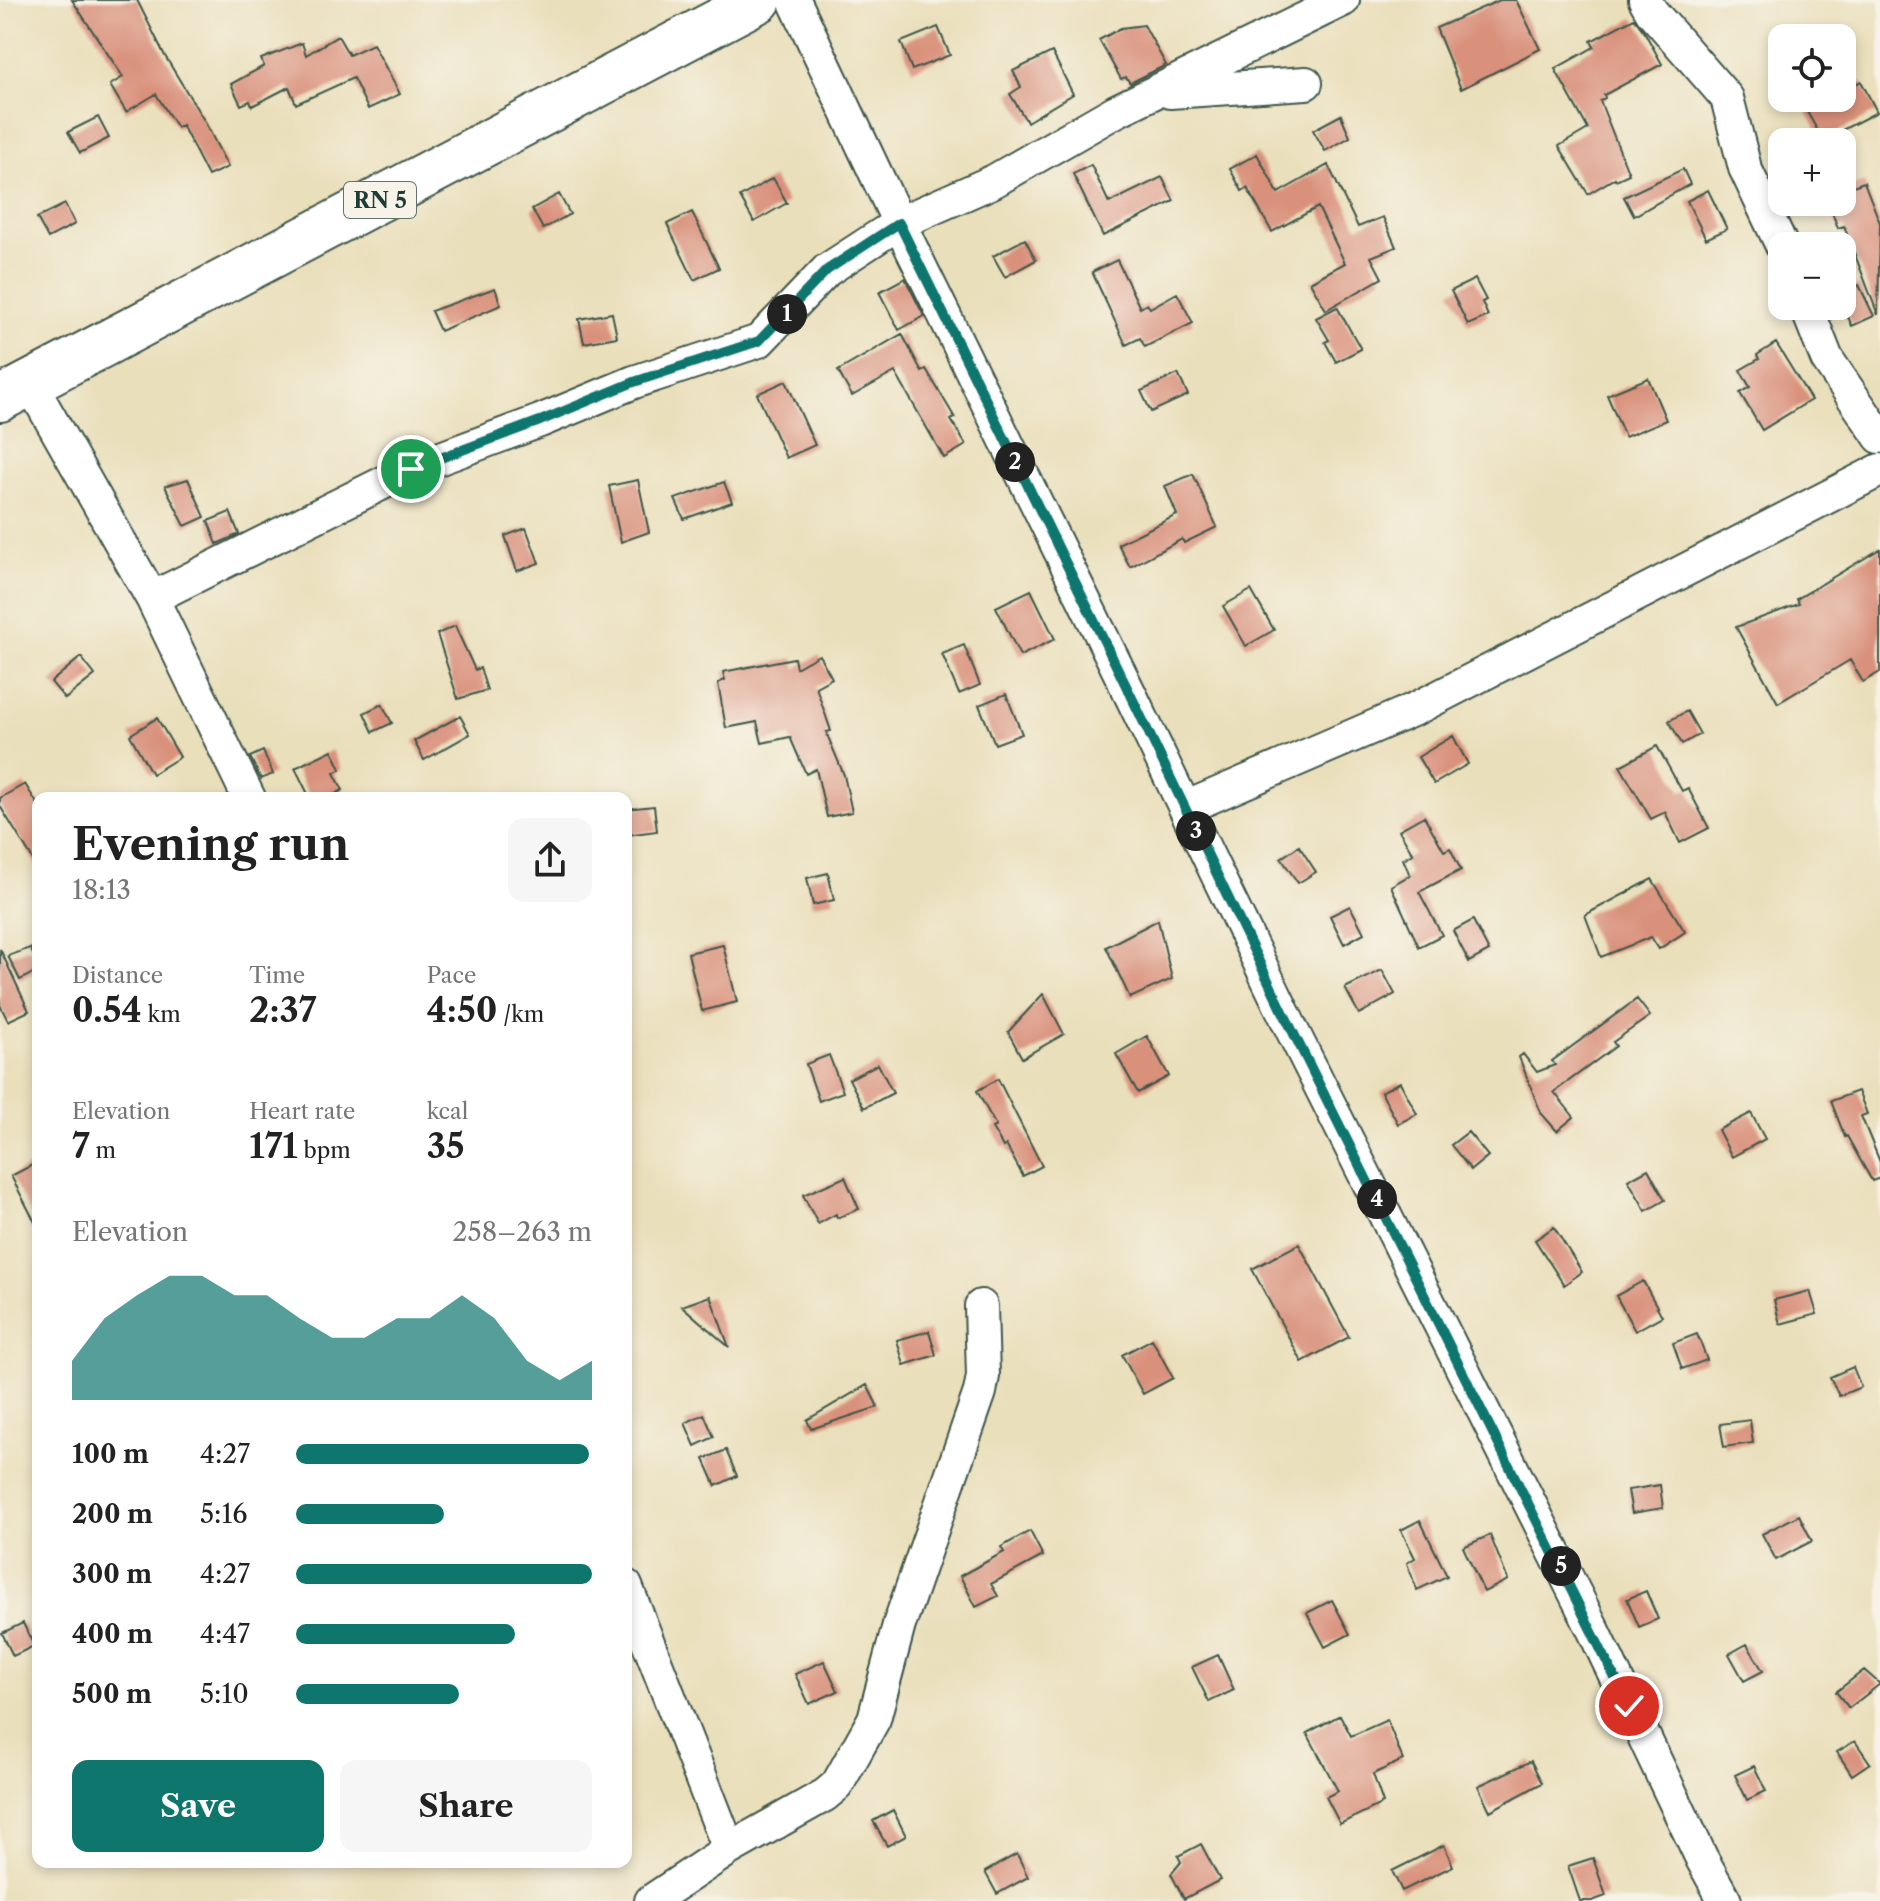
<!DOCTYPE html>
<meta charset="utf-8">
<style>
body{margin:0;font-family:"Libre Caslon Text",serif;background:#f6f6f6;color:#222;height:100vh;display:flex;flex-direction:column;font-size:30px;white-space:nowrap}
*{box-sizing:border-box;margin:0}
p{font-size:26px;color:#767676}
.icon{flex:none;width:44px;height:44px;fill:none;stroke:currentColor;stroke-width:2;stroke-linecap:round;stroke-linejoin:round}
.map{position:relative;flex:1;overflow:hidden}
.side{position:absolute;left:32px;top:792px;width:600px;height:1076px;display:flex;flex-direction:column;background:#fff;border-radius:16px;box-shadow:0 4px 12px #0003}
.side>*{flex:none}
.tools{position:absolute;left:1768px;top:24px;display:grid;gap:16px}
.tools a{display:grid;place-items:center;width:88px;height:88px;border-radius:16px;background:#fff;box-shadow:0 4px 12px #0003;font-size:40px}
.pin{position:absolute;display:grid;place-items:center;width:68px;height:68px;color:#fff;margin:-34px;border:4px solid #fff;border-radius:50%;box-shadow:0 2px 8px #0007}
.km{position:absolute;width:40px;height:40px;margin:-20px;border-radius:50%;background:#222;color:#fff;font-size:22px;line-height:40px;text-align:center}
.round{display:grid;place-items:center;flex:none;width:84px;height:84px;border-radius:16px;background:#f6f6f6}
.headline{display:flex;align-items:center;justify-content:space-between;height:136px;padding:0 40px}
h1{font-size:44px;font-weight:700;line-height:60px}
.metrics{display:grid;grid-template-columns:repeat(3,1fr);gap:12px;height:136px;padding:8px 40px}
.metrics div{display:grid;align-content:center}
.metrics b{font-size:34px;font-weight:700}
.metrics small{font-size:22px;font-weight:400}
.metrics p{font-size:22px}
.chart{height:224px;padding:16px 40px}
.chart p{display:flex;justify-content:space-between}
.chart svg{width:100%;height:144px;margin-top:8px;fill:#0f766e;opacity:.7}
.primary-button{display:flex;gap:16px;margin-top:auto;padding:16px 40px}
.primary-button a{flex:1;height:92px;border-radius:16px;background:#0f766e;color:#fff;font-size:32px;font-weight:700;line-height:92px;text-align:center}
.primary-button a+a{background:#f6f6f6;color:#222}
ul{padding:0 40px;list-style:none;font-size:26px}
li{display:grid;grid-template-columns:128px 96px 1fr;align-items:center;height:60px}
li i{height:20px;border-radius:10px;background:#0f766e}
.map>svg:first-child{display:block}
</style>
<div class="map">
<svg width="1880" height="1901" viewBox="0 0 1880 1901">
<rect width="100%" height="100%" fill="#f7f3e8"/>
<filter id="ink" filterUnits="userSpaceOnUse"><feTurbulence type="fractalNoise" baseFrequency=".0125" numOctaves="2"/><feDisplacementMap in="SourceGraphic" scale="16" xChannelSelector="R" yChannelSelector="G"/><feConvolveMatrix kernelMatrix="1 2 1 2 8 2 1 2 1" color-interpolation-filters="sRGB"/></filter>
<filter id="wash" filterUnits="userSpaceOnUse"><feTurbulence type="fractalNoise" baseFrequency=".006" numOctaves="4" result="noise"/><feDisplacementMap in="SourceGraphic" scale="32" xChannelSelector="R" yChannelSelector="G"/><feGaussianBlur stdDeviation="1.8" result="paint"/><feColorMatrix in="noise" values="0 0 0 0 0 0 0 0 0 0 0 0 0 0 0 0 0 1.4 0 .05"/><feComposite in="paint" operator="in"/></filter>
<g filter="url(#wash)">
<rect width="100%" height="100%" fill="#eadfbb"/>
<g id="blocks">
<path fill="#d9917c" d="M 72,0 L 137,0 L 165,56 L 205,122 L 228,167 L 208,176 L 182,125 L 177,128 L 156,94 L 126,112 L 110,85 L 123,77 Z
M 1500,0 L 1516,0 L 1540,49 L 1461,89 L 1436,28 Z
M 1634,18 L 1645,33 L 1662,64 L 1604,95 L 1605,98 L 1600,101 L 1629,174 L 1616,180 L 1615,178 L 1588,194 L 1559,146 L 1588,129 L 1555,69 L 1594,47 L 1591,41 Z
M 1144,25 L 1166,65 L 1130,83 L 1126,77 L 1121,79 L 1099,40 L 1121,28 Z
M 938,27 L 950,55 L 912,70 L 901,42 Z
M 338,36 L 349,55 L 373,44 L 400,94 L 368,109 L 353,78 L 296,104 L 289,87 L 252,106 L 250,101 L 241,105 L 231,84 L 264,66 L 261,59 L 302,43 L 306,55 Z
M 1052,52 L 1073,94 L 1027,122 L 1010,94 L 1021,87 L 1013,71 Z
M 1861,81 L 1877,112 L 1823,140 L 1807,112 L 1833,98 L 1842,98 L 1842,91 Z
M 1341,115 L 1350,137 L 1325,151 L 1313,130 Z
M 98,117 L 109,138 L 80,153 L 68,132 Z
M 1257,154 L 1278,193 L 1328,165 L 1358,227 L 1383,217 L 1396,247 L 1371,257 L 1382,278 L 1326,310 L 1310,282 L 1345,263 L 1318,207 L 1272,232 L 1247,188 L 1242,191 L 1230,169 Z
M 1091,165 L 1109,203 L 1162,177 L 1174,201 L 1103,236 L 1073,174 Z
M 1683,169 L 1690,184 L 1634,216 L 1624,197 Z
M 773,178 L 787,203 L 754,222 L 740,197 Z
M 1864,182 L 1880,223 L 1878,315 L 1844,226 L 1838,228 L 1828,202 L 1842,202 L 1842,190 Z
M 1708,190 L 1727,229 L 1706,239 L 1687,201 Z
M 559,194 L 570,214 L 543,229 L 532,209 Z
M 65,204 L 75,224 L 48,238 L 37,218 Z
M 692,212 L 719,268 L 694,280 L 667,224 Z
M 1025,239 L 1036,260 L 1005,277 L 993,256 Z
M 1117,260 L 1140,308 L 1147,304 L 1150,308 L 1177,293 L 1193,323 L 1145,347 L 1140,338 L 1126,345 L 1092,272 Z
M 905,278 L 924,316 L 899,330 L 879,292 Z
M 1475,279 L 1486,300 L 1482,302 L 1488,316 L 1468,325 L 1451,291 Z
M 1859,285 L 1874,316 L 1852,326 L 1842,304 L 1842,293 Z
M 495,288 L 501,305 L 440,331 L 431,311 Z
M 1337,307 L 1361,349 L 1336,362 L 1325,342 L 1329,340 L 1316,318 Z
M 612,313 L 617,337 L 584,343 L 579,319 Z
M 902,334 L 922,372 L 926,369 L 955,418 L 951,420 L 966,445 L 944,458 L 895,372 L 852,396 L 838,371 Z
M 1776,343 L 1811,400 L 1762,430 L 1740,393 L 1750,387 L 1740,370 L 1759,359 L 1757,355 Z
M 1178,374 L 1188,395 L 1151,412 L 1141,391 Z
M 1648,378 L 1666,420 L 1625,437 L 1607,395 Z
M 786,381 L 815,445 L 786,458 L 757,394 Z
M 1193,474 L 1217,527 L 1184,543 L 1182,539 L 1130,567 L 1118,544 L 1177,515 L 1165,486 Z
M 188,479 L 205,517 L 185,526 L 165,486 Z
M 638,480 L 649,532 L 621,542 L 609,486 Z
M 724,482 L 732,502 L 684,519 L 675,499 Z
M 230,512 L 239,534 L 217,544 L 208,521 Z
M 526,528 L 539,563 L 517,571 L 505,536 Z
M 1880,549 L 1880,672 L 1863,682 L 1850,660 L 1778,703 L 1736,627 L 1799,604 L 1797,599 Z
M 1031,590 L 1055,639 L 1020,656 L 996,607 Z
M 1251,590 L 1274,630 L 1246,646 L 1223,606 Z
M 455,626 L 475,670 L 480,668 L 487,690 L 458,699 L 437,634 Z
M 964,645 L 980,685 L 959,694 L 942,654 Z
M 819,655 L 832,678 L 816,687 L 831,731 L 826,732 L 844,775 L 852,812 L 827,817 L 816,769 L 806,774 L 790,737 L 762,743 L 757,722 L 726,728 L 718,683 L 725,680 L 723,672 L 794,658 L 796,668 Z
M 81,657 L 95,675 L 65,699 L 51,682 Z
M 1006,694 L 1022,734 L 995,744 L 979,705 Z
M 382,704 L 392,723 L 373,732 L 364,713 Z
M 1687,711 L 1700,734 L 1682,744 L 1669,721 Z
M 460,716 L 470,734 L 424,760 L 414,741 Z
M 157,718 L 180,757 L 152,774 L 130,735 Z
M 1453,736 L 1468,764 L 1434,784 L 1418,757 Z
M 1657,746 L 1682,791 L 1688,788 L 1709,828 L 1680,843 L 1665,812 L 1651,819 L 1620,766 Z
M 332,750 L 341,769 L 334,773 L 343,790 L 327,798 L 310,798 L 295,768 Z
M 263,751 L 273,774 L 261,779 L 250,757 Z
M 25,784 L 38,805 L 38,868 L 0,806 L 0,798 Z
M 654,806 L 657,831 L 626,835 L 626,809 Z
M 1424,816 L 1444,851 L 1450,848 L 1461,870 L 1419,892 L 1442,935 L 1419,947 L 1391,886 L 1410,875 L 1403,859 L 1413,854 L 1399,830 Z
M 1299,846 L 1316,872 L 1298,883 L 1281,858 Z
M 828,873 L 834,900 L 813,905 L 807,878 Z
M 1652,879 L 1685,932 L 1659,949 L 1651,937 L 1601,957 L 1585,915 Z
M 1350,906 L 1364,933 L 1344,944 L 1330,916 Z
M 1158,920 L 1172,979 L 1130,998 L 1106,947 Z
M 1473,920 L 1489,951 L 1469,962 L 1453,931 Z
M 723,945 L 737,1002 L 702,1011 L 688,953 Z
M 30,948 L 38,964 L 38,970 L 20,980 L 8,956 Z
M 0,949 L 29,1011 L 8,1021 L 0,1005 Z
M 1382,970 L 1395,994 L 1359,1014 L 1345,988 Z
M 1043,994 L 1064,1034 L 1022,1058 L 1008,1032 Z
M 1637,999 L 1650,1016 L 1613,1042 L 1616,1046 L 1554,1092 L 1574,1117 L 1557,1131 L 1541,1113 L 1519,1057 L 1523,1054 L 1537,1072 L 1555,1065 L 1552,1061 Z
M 1147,1036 L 1169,1076 L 1138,1093 L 1116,1054 Z
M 829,1055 L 843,1092 L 819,1101 L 806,1064 Z
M 878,1064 L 893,1093 L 864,1108 L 849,1079 Z
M 998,1079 L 1042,1166 L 1023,1176 L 1006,1145 L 1003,1147 L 992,1128 L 996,1126 L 977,1091 Z
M 1400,1082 L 1417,1114 L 1398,1124 L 1381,1092 Z
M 1858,1091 L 1867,1114 L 1861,1116 L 1880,1162 L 1880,1178 L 1872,1181 L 1847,1136 L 1845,1137 L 1831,1101 Z
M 1751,1113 L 1765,1139 L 1732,1157 L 1718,1130 Z
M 1468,1132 L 1488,1156 L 1471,1170 L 1451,1145 Z
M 32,1165 L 38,1177 L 38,1228 L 11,1176 Z
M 1648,1169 L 1665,1200 L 1646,1211 L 1628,1180 Z
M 845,1177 L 859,1209 L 837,1218 L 836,1214 L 818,1224 L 803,1195 Z
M 1554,1227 L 1582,1272 L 1564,1285 L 1535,1240 Z
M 1299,1244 L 1349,1337 L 1302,1362 L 1252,1269 Z
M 1643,1281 L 1662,1316 L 1635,1331 L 1616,1296 Z
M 1810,1291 L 1817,1314 L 1780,1324 L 1774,1300 Z
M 710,1296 L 729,1347 L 682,1306 Z
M 929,1331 L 936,1355 L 904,1365 L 897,1340 Z
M 1697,1334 L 1707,1360 L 1682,1369 L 1673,1343 Z
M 1152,1339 L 1173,1378 L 1143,1394 L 1122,1355 Z
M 1853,1367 L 1861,1387 L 1839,1396 L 1830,1377 Z
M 867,1385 L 878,1407 L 811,1429 L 807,1420 Z
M 704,1414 L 714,1437 L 695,1446 L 685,1423 Z
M 1750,1420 L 1753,1443 L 1724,1447 L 1720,1424 Z
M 726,1450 L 737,1476 L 716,1486 L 704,1459 Z
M 1660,1485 L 1663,1508 L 1632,1513 L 1628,1490 Z
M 1799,1515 L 1812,1541 L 1776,1560 L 1762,1534 Z
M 1420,1520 L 1447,1576 L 1417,1590 L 1407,1563 L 1415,1558 L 1401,1530 Z
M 1030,1531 L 1043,1556 L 991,1584 L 998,1596 L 976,1607 L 960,1576 L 1004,1552 L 1001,1547 Z
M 1490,1535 L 1508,1580 L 1484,1592 L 1463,1547 Z
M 1646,1591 L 1658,1619 L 1639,1627 L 1627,1599 Z
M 1332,1600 L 1350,1634 L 1325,1647 L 1307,1613 Z
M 23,1623 L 34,1646 L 13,1656 L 2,1633 Z
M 1747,1644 L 1763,1671 L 1744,1681 L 1729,1654 Z
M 1218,1655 L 1234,1690 L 1209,1702 L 1192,1667 Z
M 824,1661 L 838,1691 L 809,1704 L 795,1674 Z
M 1864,1670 L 1880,1684 L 1849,1708 L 1836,1692 Z
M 1340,1715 L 1351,1736 L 1387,1720 L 1403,1760 L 1373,1774 L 1383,1803 L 1340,1824 L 1326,1797 L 1338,1791 L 1307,1733 Z
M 1855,1741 L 1870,1763 L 1852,1775 L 1837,1752 Z
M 1531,1761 L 1542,1783 L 1490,1811 L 1478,1786 Z
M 1754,1766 L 1766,1791 L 1747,1800 L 1735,1775 Z
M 893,1810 L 906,1836 L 887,1846 L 873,1821 Z
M 1201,1844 L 1220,1880 L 1184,1899 L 1171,1874 L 1181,1862 L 1178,1856 Z
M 1444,1845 L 1453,1866 L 1402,1891 L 1392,1871 Z
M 1017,1854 L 1028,1877 L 997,1894 L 985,1872 Z
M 1593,1858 L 1606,1896 L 1592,1901 L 1580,1901 L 1568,1866 Z"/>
</g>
</g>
<g filter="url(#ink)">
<use href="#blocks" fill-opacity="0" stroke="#3d5548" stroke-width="2"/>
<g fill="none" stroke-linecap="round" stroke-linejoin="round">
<defs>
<path id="street" d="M 794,0 L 899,223 L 1133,700 L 1292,1030 L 1593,1629 L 1702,1859 L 1725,1901
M 1645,0 L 1652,12 L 1727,98 L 1745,168 L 1782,246
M 1170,92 L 1306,83
M 1806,306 L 1827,359 L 1880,437
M 30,383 L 152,598 L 249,798
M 152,598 L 411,469 L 540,421 L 634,382 L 759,341 L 827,270 L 899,223 L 994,181 L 1116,111 L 1343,0
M 1185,808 L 1417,708 L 1880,470
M 626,1586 L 729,1849
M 651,1901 L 729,1849 L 825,1795 L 837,1785 L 874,1719 L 899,1625 L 980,1392 L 983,1376 L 981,1306"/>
<path id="primary" d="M 0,399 L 759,0"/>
</defs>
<use href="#street" stroke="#3d5548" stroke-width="36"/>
<use href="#primary" stroke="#3d5548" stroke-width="48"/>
<use href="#street" stroke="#fff" stroke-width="32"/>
<use href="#primary" stroke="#fff" stroke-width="44"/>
</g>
</g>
<g fill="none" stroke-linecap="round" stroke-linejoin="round" filter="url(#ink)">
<defs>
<path id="route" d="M 411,469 L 540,421 L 634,382 L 759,341 L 827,270 L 899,223 L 1133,700 L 1292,1030 L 1629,1706"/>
</defs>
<use href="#route" stroke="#fff" stroke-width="16"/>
<use href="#route" stroke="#0f766e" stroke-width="10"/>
</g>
<g text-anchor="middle" stroke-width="6" stroke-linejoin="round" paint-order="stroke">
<rect fill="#f7f3e8" stroke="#60746a" stroke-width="2" x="344" y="182" width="72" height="36" rx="6"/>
<g font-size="22" font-weight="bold" fill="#1f3d34">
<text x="380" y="208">RN 5</text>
</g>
</g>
</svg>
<div class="tools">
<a><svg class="icon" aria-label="locate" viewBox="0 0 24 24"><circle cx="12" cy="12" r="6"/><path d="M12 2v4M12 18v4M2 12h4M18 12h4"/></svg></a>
<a>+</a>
<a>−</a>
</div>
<div class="pin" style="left:411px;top:469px;background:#1e9e55"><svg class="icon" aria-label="arrive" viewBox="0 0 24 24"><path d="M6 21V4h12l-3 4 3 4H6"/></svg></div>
<div class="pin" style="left:1629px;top:1706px;background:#d93025"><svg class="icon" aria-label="check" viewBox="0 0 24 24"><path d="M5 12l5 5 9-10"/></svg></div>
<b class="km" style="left:787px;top:314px">1</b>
<b class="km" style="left:1015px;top:462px">2</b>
<b class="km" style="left:1196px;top:831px">3</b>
<b class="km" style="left:1377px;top:1199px">4</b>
<b class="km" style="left:1561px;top:1566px">5</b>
<section class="side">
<div class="headline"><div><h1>Evening run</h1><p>18:13</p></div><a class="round"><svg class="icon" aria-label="share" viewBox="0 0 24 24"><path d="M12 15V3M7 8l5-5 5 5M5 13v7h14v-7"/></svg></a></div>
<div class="metrics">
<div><p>Distance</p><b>0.54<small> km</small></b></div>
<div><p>Time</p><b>2:37</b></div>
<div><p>Pace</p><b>4:50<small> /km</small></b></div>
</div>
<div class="metrics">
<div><p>Elevation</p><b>7<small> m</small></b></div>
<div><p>Heart rate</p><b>171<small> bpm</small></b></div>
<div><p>kcal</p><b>35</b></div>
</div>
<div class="chart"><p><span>Elevation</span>258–263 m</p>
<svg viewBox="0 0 160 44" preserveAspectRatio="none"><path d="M0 44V32L10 19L20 12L30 6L40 6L50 12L60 12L70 19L80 25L90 25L100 19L110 19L120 12L130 19L140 32L150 38L160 32V44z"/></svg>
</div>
<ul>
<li><b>100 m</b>4:27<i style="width:99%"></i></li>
<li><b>200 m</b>5:16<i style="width:50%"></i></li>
<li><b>300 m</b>4:27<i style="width:100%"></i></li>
<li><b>400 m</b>4:47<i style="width:74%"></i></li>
<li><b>500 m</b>5:10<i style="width:55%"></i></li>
</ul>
<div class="primary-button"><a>Save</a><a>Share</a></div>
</section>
</div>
